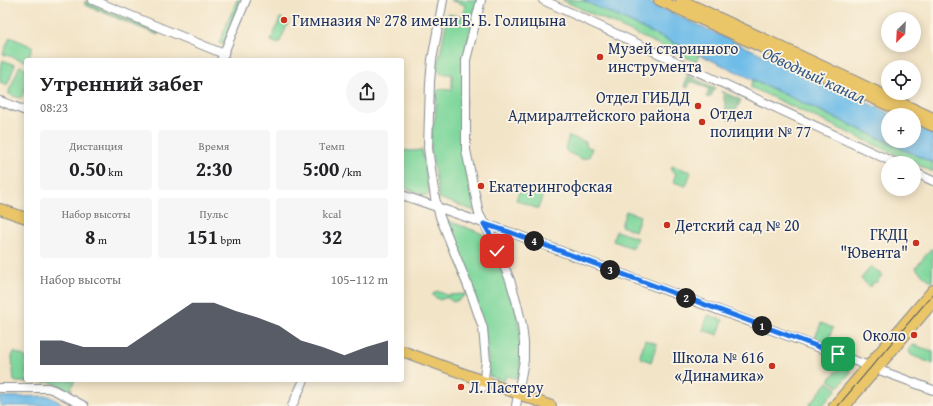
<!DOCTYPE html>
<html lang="ru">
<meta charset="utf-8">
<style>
body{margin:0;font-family:"Gentium Book Plus",serif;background:#f6f6f6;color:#202124;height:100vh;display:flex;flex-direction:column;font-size:15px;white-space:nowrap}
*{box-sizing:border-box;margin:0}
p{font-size:13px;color:#757577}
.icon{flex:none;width:22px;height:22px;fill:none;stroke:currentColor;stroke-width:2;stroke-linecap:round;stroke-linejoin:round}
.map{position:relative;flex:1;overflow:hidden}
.details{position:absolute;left:24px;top:58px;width:380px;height:324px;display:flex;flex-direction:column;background:#fff;border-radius:4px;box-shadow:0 2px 10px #0003}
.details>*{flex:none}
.needle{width:26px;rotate:204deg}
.controls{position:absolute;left:881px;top:12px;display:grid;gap:8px}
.controls a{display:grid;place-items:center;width:40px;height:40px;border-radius:50%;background:#fff;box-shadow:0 2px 10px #0003;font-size:20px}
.pin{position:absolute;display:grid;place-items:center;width:34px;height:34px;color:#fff;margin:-17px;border-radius:8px;box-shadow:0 2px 6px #0006}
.km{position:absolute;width:20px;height:20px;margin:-10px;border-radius:50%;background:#222;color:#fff;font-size:11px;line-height:20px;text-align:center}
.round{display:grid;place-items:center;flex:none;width:42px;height:42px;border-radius:21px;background:#f6f6f6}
.headline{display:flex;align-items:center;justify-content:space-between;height:68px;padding:0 16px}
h1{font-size:22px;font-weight:700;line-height:30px}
.metrics{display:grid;grid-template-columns:repeat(3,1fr);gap:6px;height:68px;padding:4px 16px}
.metrics div{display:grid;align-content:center;border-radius:4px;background:#f6f6f6;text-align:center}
.metrics b{font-size:20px;font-weight:700}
.metrics small{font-size:11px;font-weight:400}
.metrics p{font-size:11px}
.chart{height:112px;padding:8px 16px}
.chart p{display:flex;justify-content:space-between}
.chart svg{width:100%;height:72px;margin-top:4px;fill:#111827;opacity:.7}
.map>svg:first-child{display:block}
</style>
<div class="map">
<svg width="933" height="406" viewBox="0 0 933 406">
<rect width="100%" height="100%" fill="#fcf5e5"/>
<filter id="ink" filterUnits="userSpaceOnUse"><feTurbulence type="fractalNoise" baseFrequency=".025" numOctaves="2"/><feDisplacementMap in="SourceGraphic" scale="8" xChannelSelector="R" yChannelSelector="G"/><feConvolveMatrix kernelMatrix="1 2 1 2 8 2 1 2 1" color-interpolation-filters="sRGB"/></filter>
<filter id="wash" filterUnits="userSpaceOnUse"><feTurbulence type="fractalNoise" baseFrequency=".012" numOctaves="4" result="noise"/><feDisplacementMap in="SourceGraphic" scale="16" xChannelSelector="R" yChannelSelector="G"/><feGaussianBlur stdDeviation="0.9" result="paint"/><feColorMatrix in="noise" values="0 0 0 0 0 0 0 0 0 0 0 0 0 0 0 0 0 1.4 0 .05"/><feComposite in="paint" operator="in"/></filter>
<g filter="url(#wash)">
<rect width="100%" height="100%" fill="#f2e4c7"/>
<path fill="#7fd79c" stroke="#4d837d" d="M 237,0 L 241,0 L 223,45 L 219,43 Z
M 450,0 L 478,0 L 467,44 L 463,149 L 475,211 L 439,198 L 431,150 L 431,133 L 435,119 L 437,91 L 439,89 L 452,90 L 452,74 L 441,74 L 437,69 L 448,14 L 462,17 L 465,5 Z
M 562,0 L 582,0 L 699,55 L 696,62 Z
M 280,18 L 289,21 L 279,44 L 271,41 Z
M 10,37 L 33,47 L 27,60 L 25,61 L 3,54 Z
M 3,60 L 15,65 L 7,85 L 0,82 L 0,68 Z
M 21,66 L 26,68 L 26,86 L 22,97 L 19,98 L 9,94 L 9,91 L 19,67 Z
M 753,80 L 933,163 L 933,172 L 750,87 Z
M 569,136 L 586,142 L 587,147 L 592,148 L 589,157 L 582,159 L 567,152 L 565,148 Z
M 402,150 L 411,151 L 422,150 L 429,193 L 427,196 L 402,187 Z
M 672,166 L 691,172 L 686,186 L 673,182 L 676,173 L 671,171 Z
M 521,186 L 543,194 L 538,209 L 516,200 Z
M 626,211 L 640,216 L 635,231 L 621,226 Z
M 445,220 L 476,231 L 487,236 L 511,290 L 522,339 L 519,379 L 506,376 L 504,381 L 489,376 L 488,356 Z
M 616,231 L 637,238 L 633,248 L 613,241 Z
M 931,249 L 933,249 L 932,282 L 917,270 L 916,267 Z
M 871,266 L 882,275 L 876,283 L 873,282 L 870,287 L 861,279 Z
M 437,291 L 447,295 L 466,294 L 459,300 L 453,302 L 448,298 L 445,298 L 440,300 L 433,296 L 433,294 Z
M 708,315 L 723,320 L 718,335 L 703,330 Z
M 821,323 L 833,328 L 827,342 L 815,338 Z
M 645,340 L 657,344 L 651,362 L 641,358 L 640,356 Z
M 915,345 L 933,352 L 933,364 L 911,355 C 909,352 908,350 911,346 Z
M 14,352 L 26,357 L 26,380 L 75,380 L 70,391 L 51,382 L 17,382 L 14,381 L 12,357 Z
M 841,366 L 850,370 L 851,372 L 838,387 L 829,380 Z
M 828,382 L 837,389 L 822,406 L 810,406 L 809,405 Z"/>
<path fill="#67b884" stroke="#417471" d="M 85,1 L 159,32 L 158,35 L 85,5 Z
M 687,75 L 715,88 L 710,98 L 706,97 L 709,89 L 691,81 L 688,88 L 684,87 Z
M 721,91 L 741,100 L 731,121 L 728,120 L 723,94 Z"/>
<path fill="#6ebce8" stroke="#4476a3" d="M 582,0 L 644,0 L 893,115 L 888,115 L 888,141 L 914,141 L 914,125 L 933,134 L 933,163 Z
M 49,396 L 66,406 L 0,406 L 0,397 Z"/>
</g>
<g filter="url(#ink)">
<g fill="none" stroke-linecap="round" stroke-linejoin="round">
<defs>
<path id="minor" d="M 93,0 L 224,54
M 443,0 L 432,60 L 430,82 L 428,148 L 435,198 L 440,217 L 472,296 L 483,328 L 486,361 L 483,387
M 481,0 L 466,60 L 466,150 L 479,214 L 491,236 L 510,280 L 516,300 L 522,325 L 524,343 L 524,360 L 516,406
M 543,0 L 895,163
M 221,60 L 246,0
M 0,101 L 26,111
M 914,172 L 933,181
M 402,195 L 512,233 L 933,390
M 0,388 L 48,388 L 54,390 L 84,406
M 292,406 L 304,380"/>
<path id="major" d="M 659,0 L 909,115
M 681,0 L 933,118
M 914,117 L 933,126
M 0,209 L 26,218
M 402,351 L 551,406
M 834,406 L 933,290
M 845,406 L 933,302"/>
</defs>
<use href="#minor" stroke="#868a92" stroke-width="10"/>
<use href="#major" stroke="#868a92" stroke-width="12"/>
<use href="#minor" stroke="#fff" stroke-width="8"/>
<use href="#major" stroke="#ebc669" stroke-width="10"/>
<path stroke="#1b2f5e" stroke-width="1" d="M 838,406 L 933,294"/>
</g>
</g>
<g fill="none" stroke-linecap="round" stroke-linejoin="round" filter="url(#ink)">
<defs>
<path id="route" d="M 497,251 L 491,236 L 484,224 L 512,233 L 838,354"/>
</defs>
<use href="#route" stroke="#fff" stroke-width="8"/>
<use href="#route" stroke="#1a73e8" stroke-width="5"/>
</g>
<g fill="#c8321e" stroke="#fcf5e5" stroke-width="1.5">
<circle cx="284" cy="20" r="4"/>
<circle cx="600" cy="57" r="4"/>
<circle cx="698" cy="106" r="4"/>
<circle cx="702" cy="122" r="4"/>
<circle cx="481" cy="186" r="4"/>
<circle cx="667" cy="225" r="4"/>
<circle cx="916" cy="243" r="4"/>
<circle cx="914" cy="335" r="4"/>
<circle cx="772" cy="366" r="4"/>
<circle cx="461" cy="387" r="4"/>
</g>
<g text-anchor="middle" stroke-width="3.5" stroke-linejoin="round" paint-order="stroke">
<g font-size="16" fill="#1b2f5e" stroke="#fcf5e5" text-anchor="start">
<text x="292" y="26">Гимназия № 278 имени Б. Б. Голицына</text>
<text x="608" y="54">Музей старинного<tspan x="608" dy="18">инструмента</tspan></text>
<text x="690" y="103" text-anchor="end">Отдел ГИБДД<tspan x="690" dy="18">Адмиралтейского района</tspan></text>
<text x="710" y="119">Отдел<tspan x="710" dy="18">полиции № 77</tspan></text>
<text x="489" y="192">Екатерингофская</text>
<text x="675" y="231">Детский сад № 20</text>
<text x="908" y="240" text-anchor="end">ГКДЦ<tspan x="908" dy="18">"Ювента"</tspan></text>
<text x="906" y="341" text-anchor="end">Около</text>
<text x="764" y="363" text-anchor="end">Школа № 616<tspan x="764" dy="18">«Динамика»</tspan></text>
<text x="469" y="393">Л. Пастеру</text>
</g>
<g font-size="17" font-style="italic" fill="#345987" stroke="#fcf5e5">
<text transform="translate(814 75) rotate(25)" y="6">Обводный канал</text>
</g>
</g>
</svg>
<div class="controls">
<a><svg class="needle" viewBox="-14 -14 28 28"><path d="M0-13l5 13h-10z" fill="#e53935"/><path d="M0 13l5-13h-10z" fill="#757577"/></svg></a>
<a><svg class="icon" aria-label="locate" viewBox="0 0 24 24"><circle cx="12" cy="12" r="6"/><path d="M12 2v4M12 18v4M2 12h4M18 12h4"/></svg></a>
<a>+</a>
<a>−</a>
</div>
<div class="pin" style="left:838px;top:354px;background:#1e9e55"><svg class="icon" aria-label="arrive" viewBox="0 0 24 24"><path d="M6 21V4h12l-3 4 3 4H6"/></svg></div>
<div class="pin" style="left:497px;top:251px;background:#d93025"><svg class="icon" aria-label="check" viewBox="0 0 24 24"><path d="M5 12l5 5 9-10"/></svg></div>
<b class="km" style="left:762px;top:326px">1</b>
<b class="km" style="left:686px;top:298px">2</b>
<b class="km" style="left:610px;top:270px">3</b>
<b class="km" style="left:534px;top:241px">4</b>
<section class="details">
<div class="headline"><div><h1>Утренний забег</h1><p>08:23</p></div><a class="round"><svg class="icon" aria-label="share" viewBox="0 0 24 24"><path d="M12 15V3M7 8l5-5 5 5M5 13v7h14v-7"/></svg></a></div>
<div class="metrics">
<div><p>Дистанция</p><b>0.50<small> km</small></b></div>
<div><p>Время</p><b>2:30</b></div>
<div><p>Темп</p><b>5:00<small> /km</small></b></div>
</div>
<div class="metrics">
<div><p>Набор высоты</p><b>8<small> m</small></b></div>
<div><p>Пульс</p><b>151<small> bpm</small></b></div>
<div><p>kcal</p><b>32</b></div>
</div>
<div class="chart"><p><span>Набор высоты</span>105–112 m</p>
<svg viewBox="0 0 160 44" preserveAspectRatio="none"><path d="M0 44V29L10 29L20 33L30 33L40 33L50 24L60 15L70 6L80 6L90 11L100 15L110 20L120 29L130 33L140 38L150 33L160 29V44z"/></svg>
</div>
</section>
</div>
